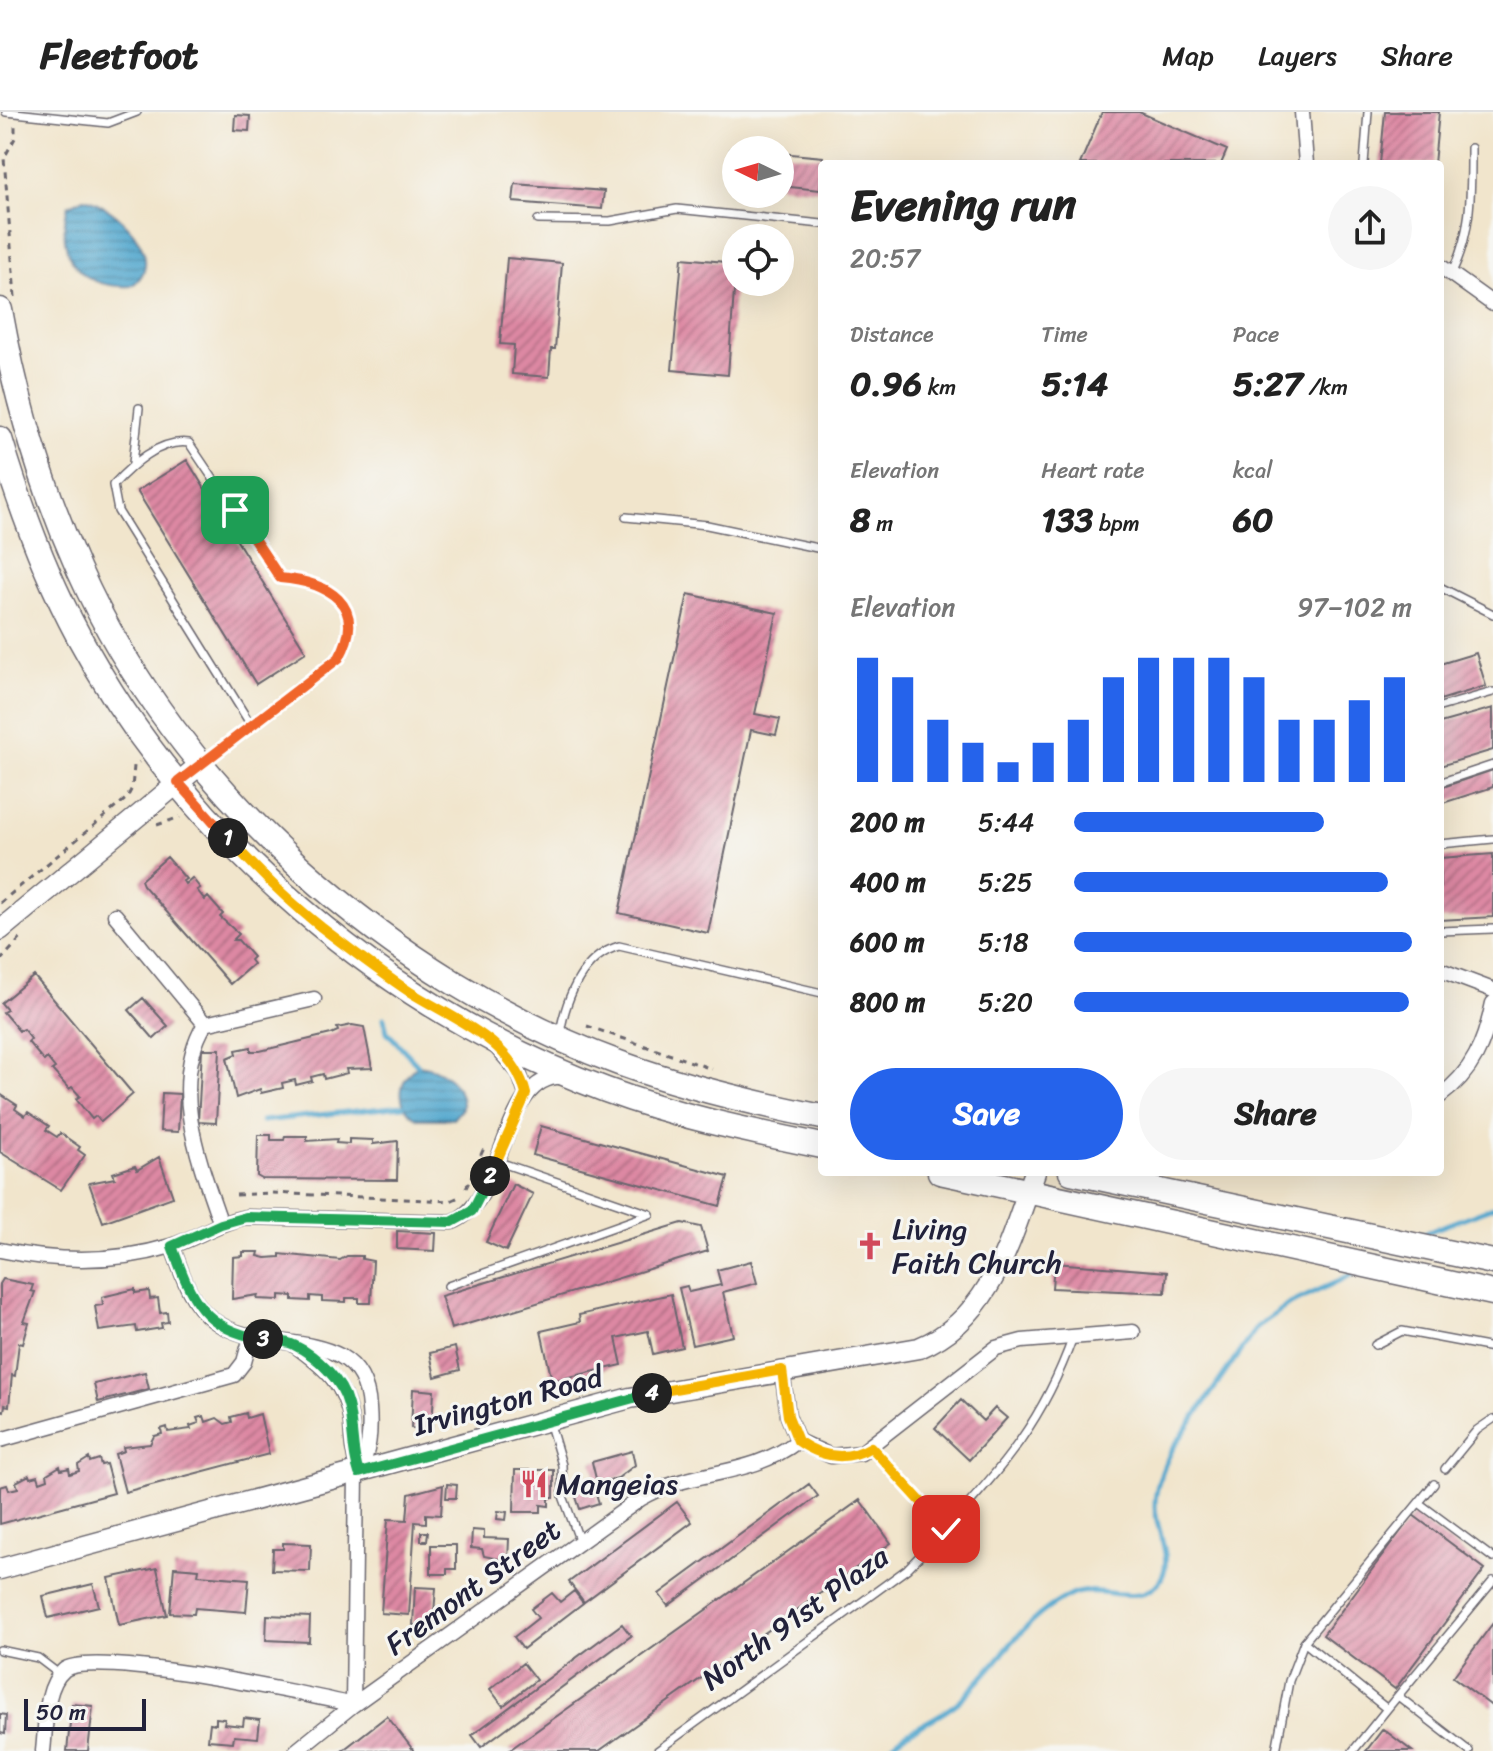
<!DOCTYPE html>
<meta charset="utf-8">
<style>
body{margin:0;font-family:Sriracha,sans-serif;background:#f6f6f6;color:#222;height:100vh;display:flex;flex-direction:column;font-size:30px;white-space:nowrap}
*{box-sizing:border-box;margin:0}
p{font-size:26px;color:#767676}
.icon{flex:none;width:44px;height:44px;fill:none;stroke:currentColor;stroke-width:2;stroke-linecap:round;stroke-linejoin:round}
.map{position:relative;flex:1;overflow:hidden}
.drawer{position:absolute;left:818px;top:48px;width:626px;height:1016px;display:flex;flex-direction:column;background:#fff;border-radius:8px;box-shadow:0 8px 32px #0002}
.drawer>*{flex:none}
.needle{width:52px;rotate:275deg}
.fabs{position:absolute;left:722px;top:24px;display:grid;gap:16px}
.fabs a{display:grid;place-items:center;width:72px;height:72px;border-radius:50%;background:#fff;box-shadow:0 8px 32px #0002;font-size:40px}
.scale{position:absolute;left:24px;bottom:20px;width:122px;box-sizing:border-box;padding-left:8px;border:4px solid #22223b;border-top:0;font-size:22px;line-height:28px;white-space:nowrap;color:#22223b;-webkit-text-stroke:6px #f6f6f2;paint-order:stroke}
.pin{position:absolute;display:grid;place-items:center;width:68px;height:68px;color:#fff;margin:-34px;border-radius:16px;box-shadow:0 4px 12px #0006}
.km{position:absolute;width:40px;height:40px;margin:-20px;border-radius:50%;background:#222;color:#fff;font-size:22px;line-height:40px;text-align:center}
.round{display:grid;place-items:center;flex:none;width:84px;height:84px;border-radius:42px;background:#f6f6f6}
.overview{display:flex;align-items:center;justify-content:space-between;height:136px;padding:0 32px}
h1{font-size:44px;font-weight:700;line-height:60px}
.stats{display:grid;grid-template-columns:repeat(3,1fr);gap:12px;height:136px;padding:8px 32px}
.stats div{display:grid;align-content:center}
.stats b{font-size:34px;font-weight:700}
.stats small{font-size:22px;font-weight:400}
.stats p{font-size:22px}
.chart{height:224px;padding:16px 32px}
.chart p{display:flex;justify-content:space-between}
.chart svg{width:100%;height:144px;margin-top:8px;stroke:#2563eb;stroke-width:6}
.cta{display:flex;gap:16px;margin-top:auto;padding:16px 32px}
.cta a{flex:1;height:92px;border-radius:48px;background:#2563eb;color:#fff;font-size:32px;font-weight:700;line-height:92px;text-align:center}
.cta a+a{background:#f6f6f6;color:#222}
ul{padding:0 32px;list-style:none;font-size:26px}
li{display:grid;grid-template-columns:128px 96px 1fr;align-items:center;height:60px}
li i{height:20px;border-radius:10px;background:#2563eb}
header{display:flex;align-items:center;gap:48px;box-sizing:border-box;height:112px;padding:0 40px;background:#fff;border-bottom:2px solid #e0e0e0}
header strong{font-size:38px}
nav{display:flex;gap:44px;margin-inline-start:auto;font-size:28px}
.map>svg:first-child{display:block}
</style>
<header>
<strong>Fleetfoot</strong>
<nav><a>Map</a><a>Layers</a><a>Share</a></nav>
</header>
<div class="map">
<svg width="1493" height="1639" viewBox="0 0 1493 1639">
<defs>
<pattern id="water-rules" width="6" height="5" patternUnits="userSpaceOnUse" patternTransform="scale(2)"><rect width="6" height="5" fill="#50a6cd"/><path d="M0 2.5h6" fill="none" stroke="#4287a8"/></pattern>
<pattern id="building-hatch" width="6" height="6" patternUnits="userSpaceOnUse" patternTransform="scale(2)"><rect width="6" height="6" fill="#dd88a3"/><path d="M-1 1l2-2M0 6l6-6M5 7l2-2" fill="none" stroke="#b36f86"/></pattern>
</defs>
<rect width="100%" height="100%" fill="#f6f6f2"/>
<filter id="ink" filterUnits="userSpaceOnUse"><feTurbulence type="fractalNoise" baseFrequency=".0125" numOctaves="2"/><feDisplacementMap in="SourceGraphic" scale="16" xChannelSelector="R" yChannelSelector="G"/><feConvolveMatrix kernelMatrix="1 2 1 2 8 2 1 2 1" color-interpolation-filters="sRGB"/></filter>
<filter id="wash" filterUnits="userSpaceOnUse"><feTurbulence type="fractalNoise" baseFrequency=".006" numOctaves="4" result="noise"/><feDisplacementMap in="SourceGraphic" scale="32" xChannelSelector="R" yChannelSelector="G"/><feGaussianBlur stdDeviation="1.8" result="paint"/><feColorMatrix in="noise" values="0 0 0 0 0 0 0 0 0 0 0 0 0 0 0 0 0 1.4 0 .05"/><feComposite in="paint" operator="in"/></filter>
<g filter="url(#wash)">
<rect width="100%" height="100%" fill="#f1e5cc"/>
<path fill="url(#water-rules)" stroke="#396484" stroke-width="2" d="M 84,86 C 114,93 172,146 131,174 C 79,177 55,143 68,94 Z
M 418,953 C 440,955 464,972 462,996 L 453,1007 L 418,1007 C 395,993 397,969 418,953 Z"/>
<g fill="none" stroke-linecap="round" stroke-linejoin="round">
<path stroke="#50a6cd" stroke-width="5" d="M 384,906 L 387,920 L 418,953
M 262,1009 L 403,994
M 1417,1124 L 1493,1095
M 886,1639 C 906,1616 934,1610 957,1591 C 997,1557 1020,1506 1071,1483 C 1097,1471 1138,1496 1158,1471 C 1177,1448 1154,1417 1155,1393 C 1155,1373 1164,1353 1173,1336 L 1257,1215 L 1288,1193 L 1357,1160"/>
</g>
<g id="blocks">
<path fill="url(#building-hatch)" d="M 1102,0 L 1139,0 L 1227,38 L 1221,52 L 1080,52 Z
M 1385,0 L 1439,0 L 1434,52 L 1380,52 Z
M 235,3 L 250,4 L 249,19 L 234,18 Z
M 730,37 L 736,37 L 736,70 L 727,69 Z
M 780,41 L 823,45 L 820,78 L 780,74 Z
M 515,72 L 604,79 L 602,97 L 513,90 Z
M 507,146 L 562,151 L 555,237 L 551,237 L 549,265 L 512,262 L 514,233 L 500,232 Z
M 682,146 L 736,151 L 728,263 L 672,258 Z
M 187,348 L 306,540 L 256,572 L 137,379 Z
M 688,482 L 777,501 L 755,602 L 780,607 L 776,623 L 751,618 L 708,821 L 619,801 Z
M 1476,541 L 1486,574 L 1440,588 L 1440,552 Z
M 1493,596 L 1493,638 L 1440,654 L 1440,611 Z
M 1493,658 L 1493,675 L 1440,692 L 1440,676 Z
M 1493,742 L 1493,805 L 1440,808 L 1440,746 Z
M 167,745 L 186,767 L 183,769 L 185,772 L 192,766 L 200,776 L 197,778 L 205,788 L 208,785 L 223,802 L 220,805 L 239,822 L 233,828 L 238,828 L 253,845 L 250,848 L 253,852 L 230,872 L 143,773 L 141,768 Z
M 34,864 L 133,982 L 101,1010 L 96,1004 L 92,1007 L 76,987 L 80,984 L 72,975 L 69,977 L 52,958 L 55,956 L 47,946 L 44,949 L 28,930 L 31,927 L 23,917 L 19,919 L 3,900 L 7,898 L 1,891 Z
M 143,886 L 168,914 L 154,927 L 129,898 Z
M 352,913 L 364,915 L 372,956 L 346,957 L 347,961 L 324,967 L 323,962 L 311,965 L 312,969 L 296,973 L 295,968 L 282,971 L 283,976 L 261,981 L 260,977 L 236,986 L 227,946 L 237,942 L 236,938 L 251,935 L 251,939 L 260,939 L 331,922 L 338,919 L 337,916 Z
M 202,937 L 220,937 L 216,1011 L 198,1010 Z
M 162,981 L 180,982 L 178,1020 L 160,1019 Z
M 0,982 L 17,993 L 15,997 L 25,1004 L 28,1000 L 49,1014 L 46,1018 L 57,1025 L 60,1021 L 80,1035 L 78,1038 L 85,1043 L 61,1078 L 0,1040 Z
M 541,1014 L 728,1065 L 720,1094 L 533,1043 Z
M 258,1023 L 271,1023 L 271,1028 L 284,1028 L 285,1024 L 307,1024 L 307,1029 L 337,1027 L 336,1031 L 349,1032 L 349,1027 L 373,1028 L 373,1032 L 398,1029 L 397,1068 L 262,1067 L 257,1064 Z
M 159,1045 L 173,1085 L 103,1110 L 89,1071 L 115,1066 L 113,1061 L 135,1054 L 137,1058 Z
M 513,1072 L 533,1082 L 506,1139 L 486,1130 Z
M 682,1111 L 701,1115 L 708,1139 L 451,1217 L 441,1184 Z
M 397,1119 L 436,1121 L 435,1139 L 397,1137 Z
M 243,1140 L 259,1140 L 258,1144 L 266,1146 L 280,1145 L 280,1142 L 340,1148 L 347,1144 L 362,1144 L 362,1147 L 373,1149 L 371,1191 L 359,1191 L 359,1186 L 346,1186 L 346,1190 L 322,1189 L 322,1185 L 310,1184 L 310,1189 L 293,1188 L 293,1184 L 280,1183 L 280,1188 L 257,1187 L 258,1183 L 232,1187 L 233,1145 L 243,1144 Z
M 751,1149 L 757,1171 L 723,1180 L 733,1224 L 692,1233 L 679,1176 L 687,1174 L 689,1180 L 721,1173 L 717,1158 Z
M 1054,1151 L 1167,1160 L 1165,1181 L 1052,1176 Z
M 3,1167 L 33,1173 L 31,1179 L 35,1180 L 24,1210 L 29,1211 L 23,1232 L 19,1231 L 15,1264 L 12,1263 L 9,1294 L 5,1293 L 4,1299 L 0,1298 L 0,1172 Z
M 135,1177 L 135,1181 L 149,1179 L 150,1187 L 158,1186 L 160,1201 L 167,1200 L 168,1210 L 161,1211 L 162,1216 L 137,1220 L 136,1214 L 99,1219 L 95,1194 L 103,1193 L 102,1185 Z
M 671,1182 L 682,1235 L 653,1242 L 648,1219 L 616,1226 L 622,1253 L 552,1269 L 541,1219 L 580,1210 L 579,1203 Z
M 455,1235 L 460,1258 L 435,1265 L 430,1241 Z
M 145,1260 L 149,1277 L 98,1290 L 94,1272 Z
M 413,1277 L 434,1279 L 432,1317 L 411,1316 Z
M 961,1288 L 983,1309 L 995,1296 L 1007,1306 L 969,1348 L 935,1316 Z
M 246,1301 L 247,1306 L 260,1302 L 269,1342 L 125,1380 L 115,1342 L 124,1339 L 123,1335 L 150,1332 L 154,1324 L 162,1322 L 161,1317 L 167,1315 L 168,1320 L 191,1317 L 190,1314 L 199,1311 L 197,1306 L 204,1304 L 206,1310 L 217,1306 L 225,1312 L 232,1310 L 231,1305 Z
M 632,1339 L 635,1353 L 618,1366 L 597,1371 L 592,1350 Z
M 89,1346 L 90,1350 L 99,1347 L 101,1353 L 106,1352 L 114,1381 L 0,1412 L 0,1375 L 7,1373 L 9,1378 L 18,1376 L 16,1370 L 29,1363 L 30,1366 L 38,1364 L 40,1370 L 48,1367 L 47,1362 L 60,1354 L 61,1358 L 69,1356 L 70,1362 L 79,1359 L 78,1353 Z
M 515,1358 L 554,1358 L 554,1386 L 549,1386 L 549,1394 L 541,1393 L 541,1400 L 514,1400 Z
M 447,1372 L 457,1373 L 456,1386 L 446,1386 Z
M 809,1372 L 818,1384 L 668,1494 L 659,1482 Z
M 443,1373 L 441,1403 L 426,1402 L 426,1411 L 415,1410 L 409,1503 L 381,1501 L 388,1407 L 407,1408 L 409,1382 Z
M 593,1373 L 599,1391 L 580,1397 L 574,1379 Z
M 860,1388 L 891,1431 L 599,1639 L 508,1639 Z
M 677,1390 L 692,1410 L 584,1490 L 569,1470 Z
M 498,1399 L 507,1400 L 506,1408 L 497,1407 Z
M 1413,1403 L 1485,1457 L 1395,1577 L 1323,1523 Z
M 472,1418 L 484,1419 L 484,1426 L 509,1427 L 508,1449 L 484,1444 L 482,1437 L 471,1436 Z
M 421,1420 L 428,1420 L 427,1429 L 421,1429 Z
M 283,1431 L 311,1432 L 310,1459 L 272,1458 L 273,1437 L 283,1437 Z
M 431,1433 L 456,1433 L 456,1457 L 447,1457 L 447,1462 L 431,1462 Z
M 174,1455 L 199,1457 L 198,1463 L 249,1467 L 246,1500 L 195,1496 L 194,1502 L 170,1501 Z
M 157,1456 L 167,1503 L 119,1513 L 109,1466 Z
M 93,1472 L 99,1494 L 48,1506 L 43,1484 Z
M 415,1475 L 436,1476 L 433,1514 L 413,1513 Z
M 574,1479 L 583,1491 L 523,1537 L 514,1525 L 538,1506 L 531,1497 L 552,1481 L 560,1490 Z
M 267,1503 L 310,1505 L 309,1530 L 266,1528 Z
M 1493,1511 L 1493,1595 L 1453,1565 Z
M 622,1512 L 631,1524 L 481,1635 L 472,1623 Z
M 523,1551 L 536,1568 L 503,1594 L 490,1577 Z
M 72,1592 L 93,1594 L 88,1639 L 67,1639 Z
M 0,1602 L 6,1603 L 5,1622 L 0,1621 Z
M 387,1604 L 414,1639 L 342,1639 Z
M 216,1606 L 225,1607 L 224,1612 L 243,1614 L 244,1606 L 260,1608 L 258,1626 L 234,1624 L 233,1630 L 208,1628 L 210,1611 L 216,1612 Z
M 1383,1617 L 1412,1639 L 1366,1639 Z"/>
</g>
</g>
<g filter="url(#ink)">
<use href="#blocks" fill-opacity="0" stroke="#6a666e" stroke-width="2"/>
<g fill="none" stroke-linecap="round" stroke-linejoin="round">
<defs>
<path id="lane" d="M 6,0 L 108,11 L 137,0
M 1364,52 L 1368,0
M 538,108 L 610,109 L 677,97 L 822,112
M 1451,162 C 1472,122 1471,80 1471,36
M 133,351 L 139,296
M 626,405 L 707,413 L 822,437
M 1440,475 L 1493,502
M 1440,595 L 1493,580
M 205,648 L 339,546 C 369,493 327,470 280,466 L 189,331 C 159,327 132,353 113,373 L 118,399 L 251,613
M 1442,670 L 1493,653
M 1440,732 L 1493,727
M 1440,819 L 1493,817
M 560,920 C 567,884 582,845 619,834 L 822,881
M 448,1174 L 650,1102 L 496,1049
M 1375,1233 L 1402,1219 L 1493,1236
M 549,1309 L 562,1353 L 563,1384 L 580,1430
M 1445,1357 L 1477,1318 L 1493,1307
M 1434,1372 L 1304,1530 L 1387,1597 L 1493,1469
M 1419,1391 L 1493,1446
M 946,1417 C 1005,1352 1043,1309 1073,1225
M 0,1538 L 38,1546 L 59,1562
M 1398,1584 L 1469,1639
M 657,1639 L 907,1457 L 946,1417 L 871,1335
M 1276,1639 L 1289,1569 L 1304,1530
M 1353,1639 L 1387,1597"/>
<path id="street" d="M 1302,0 L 1306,52
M 1440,154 L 1493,192
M 115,803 L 205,912
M 1440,858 L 1493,878
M 205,912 C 168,973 200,1052 221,1112
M 205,912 L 314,887
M 497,936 L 519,961 L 526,982
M 1440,984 C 1473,960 1485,930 1493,891
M 172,1134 C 182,1161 189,1190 213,1208 C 263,1246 364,1208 369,1296 C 371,1322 369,1338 359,1361
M 0,1138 C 57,1150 115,1151 171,1134 C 197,1126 218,1110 246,1105 L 452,1110 C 508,1090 500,957 566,965
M 293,1232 C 323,1254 347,1272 351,1311 C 352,1329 353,1344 359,1361
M 782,1258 L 788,1304 L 798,1329
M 0,1328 L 234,1263 L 244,1250 L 251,1225
M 798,1329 L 831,1344 L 861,1341 L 996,1236 L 1022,1229 L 1133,1220
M 43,1639 C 46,1615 44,1575 64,1558 C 89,1536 312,1583 353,1593 L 356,1362
M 296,1639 L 353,1593 L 640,1387 C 694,1355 746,1368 798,1329"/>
<path id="secondary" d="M 0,818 L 202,651
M 0,1457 L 630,1286 L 919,1236 C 992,1206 1010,1128 1035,1060"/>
<path id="primary" d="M 0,198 C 16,288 42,375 79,458 C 178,680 393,868 619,951 C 685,975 753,991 822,1005
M 0,327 C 20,394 44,460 78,523 C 188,729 388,897 606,978 C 676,1004 749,1019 822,1034
M 940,1060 L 1493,1181
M 1071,1060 L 1493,1150"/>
</defs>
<use href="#lane" stroke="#6a666e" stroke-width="10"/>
<use href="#street" stroke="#6a666e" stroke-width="17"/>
<use href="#secondary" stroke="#6a666e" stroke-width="23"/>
<use href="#primary" stroke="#6a666e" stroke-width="27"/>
<path stroke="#6a666e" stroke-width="3" stroke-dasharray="6 6" stroke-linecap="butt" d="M 15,185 L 4,46 L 15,26 L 15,12
M 157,713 L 180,705
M 0,791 L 127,686 L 132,676 L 134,654 L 139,650
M 0,849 L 22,825
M 587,914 L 712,957
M 466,1076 L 484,1036
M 236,1083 L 270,1081 L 450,1089 L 459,1085"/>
<use href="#lane" stroke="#fff" stroke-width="7"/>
<use href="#street" stroke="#fff" stroke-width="14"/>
<use href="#secondary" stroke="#fff" stroke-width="20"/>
<use href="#primary" stroke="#fff" stroke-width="24"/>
</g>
</g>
<g fill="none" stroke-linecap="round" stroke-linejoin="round" filter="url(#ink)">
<defs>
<path id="split-1" d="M 228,726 L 178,670 L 339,546 C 369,492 327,470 280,466 L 235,398"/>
<path id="split-2" d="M 228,726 C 257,758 287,788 321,815 C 350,837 380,860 410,880 C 453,907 513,928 526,982 L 490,1064"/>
<path id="split-3" d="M 263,1227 C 203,1218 191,1186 172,1134 L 221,1112 L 246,1105 L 452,1110 L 472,1099 L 490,1064"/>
<path id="split-4" d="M 263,1227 C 272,1229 285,1228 294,1233 C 317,1244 342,1268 348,1293 C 354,1316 351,1338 359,1361 L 652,1281"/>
<path id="split-5" d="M 652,1281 L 782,1258 L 788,1304 L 798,1329 C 821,1345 846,1350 871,1335 L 946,1417"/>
</defs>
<use href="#split-1" stroke="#fff" stroke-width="16"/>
<use href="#split-2" stroke="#fff" stroke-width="16"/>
<use href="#split-3" stroke="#fff" stroke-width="16"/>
<use href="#split-4" stroke="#fff" stroke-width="16"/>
<use href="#split-5" stroke="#fff" stroke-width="16"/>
<use href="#split-1" stroke="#f0652b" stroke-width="10"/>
<use href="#split-2" stroke="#f5b400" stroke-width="10"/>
<use href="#split-3" stroke="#22a559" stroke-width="10"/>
<use href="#split-4" stroke="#22a559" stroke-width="10"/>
<use href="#split-5" stroke="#f5b400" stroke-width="10"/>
</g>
<defs>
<symbol id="church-bare" viewBox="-9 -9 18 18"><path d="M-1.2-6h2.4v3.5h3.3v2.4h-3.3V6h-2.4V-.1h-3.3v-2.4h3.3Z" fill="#d1495b" stroke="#f6f6f2" stroke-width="2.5" paint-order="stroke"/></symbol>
<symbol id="restaurant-bare" viewBox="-9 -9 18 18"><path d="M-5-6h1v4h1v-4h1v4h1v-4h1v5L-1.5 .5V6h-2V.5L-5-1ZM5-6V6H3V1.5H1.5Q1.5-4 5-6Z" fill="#d1495b" stroke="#f6f6f2" stroke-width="2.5" paint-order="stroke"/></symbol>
</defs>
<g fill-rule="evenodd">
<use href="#church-bare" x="850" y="1114" width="40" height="40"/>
<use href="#restaurant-bare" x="514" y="1352" width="40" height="40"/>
</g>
<g text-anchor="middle" stroke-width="6" stroke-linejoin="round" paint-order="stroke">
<g font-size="30" fill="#22223b" stroke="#f6f6f2" text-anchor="start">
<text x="892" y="1127">Living<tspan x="892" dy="34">Faith Church</tspan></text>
<text x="556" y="1382">Mangeias</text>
</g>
<g font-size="30" fill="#22223b" stroke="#f6f6f2">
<text transform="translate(508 1289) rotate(-15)" y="10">Irvington Road</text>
<text transform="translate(473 1475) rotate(-36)" y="10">Fremont Street</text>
<text transform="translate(795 1506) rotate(-36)" y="10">North 91st Plaza</text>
</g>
</g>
</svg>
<div class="fabs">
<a><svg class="needle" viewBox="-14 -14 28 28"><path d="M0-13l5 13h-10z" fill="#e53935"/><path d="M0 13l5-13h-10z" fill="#767676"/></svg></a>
<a><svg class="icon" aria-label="locate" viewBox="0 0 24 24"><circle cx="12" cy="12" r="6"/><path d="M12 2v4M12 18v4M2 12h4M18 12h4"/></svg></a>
</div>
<div class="scale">50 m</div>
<div class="pin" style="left:235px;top:398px;background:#1e9e55"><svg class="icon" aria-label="arrive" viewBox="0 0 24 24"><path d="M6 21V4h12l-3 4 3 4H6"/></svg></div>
<div class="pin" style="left:946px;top:1417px;background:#d93025"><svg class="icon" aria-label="check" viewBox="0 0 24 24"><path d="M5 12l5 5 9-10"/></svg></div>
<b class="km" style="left:228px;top:726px">1</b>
<b class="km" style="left:490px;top:1064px">2</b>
<b class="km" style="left:263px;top:1227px">3</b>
<b class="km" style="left:652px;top:1281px">4</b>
<section class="drawer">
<div class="overview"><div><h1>Evening run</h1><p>20:57</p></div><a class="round"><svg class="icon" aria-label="share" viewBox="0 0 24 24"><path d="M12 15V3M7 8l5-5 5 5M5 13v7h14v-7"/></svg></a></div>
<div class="stats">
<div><p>Distance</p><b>0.96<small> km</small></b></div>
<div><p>Time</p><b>5:14</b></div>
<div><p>Pace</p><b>5:27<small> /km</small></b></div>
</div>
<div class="stats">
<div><p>Elevation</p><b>8<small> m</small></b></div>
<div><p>Heart rate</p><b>133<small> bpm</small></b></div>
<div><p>kcal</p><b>60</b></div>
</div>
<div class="chart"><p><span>Elevation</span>97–102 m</p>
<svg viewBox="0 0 160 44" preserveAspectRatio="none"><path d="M5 44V6M15 44V12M25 44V25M35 44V32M45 44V38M55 44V32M65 44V25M75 44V12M85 44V6M95 44V6M105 44V6M115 44V12M125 44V25M135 44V25M145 44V19M155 44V12"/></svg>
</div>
<ul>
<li><b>200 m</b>5:44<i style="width:74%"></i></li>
<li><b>400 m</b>5:25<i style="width:93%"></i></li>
<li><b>600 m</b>5:18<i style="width:100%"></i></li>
<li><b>800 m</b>5:20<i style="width:99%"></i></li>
</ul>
<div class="cta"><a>Save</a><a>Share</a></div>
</section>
</div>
